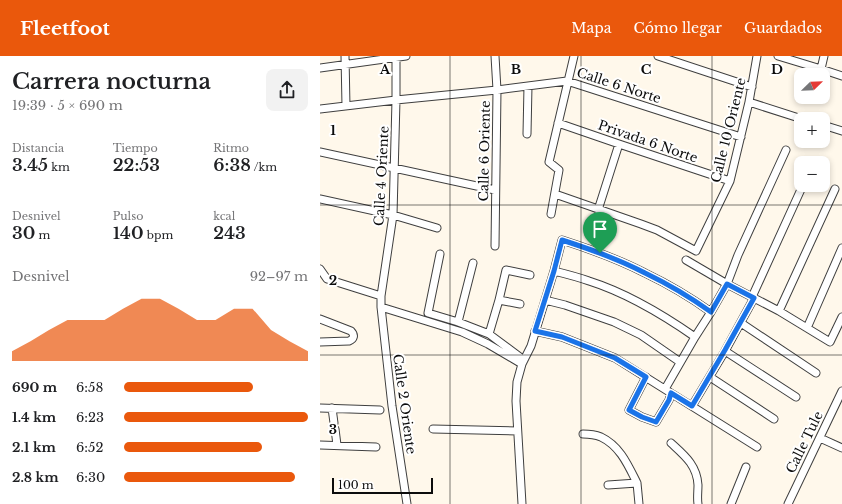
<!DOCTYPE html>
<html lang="es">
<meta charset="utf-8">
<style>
body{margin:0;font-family:"Libre Baskerville",serif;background:#f2f2f2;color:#202124;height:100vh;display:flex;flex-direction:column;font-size:15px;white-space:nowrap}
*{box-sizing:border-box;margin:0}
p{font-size:13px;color:#757577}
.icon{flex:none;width:22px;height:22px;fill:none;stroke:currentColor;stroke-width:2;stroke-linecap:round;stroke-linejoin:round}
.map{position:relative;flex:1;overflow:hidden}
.details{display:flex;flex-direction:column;background:#fff;width:320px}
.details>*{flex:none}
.needle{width:26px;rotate:67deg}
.fabs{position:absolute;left:474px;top:12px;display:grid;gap:8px}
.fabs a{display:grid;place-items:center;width:36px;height:36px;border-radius:8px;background:#fff;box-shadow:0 2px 6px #0003;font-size:20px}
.scale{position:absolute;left:12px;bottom:10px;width:101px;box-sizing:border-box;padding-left:4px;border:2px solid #0c0c0c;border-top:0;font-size:11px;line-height:14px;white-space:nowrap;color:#0c0c0c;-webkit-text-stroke:3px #fff;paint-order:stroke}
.pin{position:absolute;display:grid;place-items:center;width:34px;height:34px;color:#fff;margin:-41px -17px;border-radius:50% 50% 50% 0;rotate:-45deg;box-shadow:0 0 4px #0007}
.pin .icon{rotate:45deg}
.round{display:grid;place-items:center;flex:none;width:42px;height:42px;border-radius:8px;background:#f2f2f2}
.summary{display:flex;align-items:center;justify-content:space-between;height:68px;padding:0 12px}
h1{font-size:22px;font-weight:600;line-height:30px}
.metrics{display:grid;grid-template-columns:repeat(3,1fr);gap:6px;height:68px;padding:4px 12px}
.metrics div{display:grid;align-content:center}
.metrics b{font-size:17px;font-weight:600}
.metrics small{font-size:11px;font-weight:400}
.metrics p{font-size:11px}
.chart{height:112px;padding:8px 12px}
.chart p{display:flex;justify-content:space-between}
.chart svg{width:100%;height:72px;margin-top:4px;fill:#ea580c;opacity:.7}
ul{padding:0 12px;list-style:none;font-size:13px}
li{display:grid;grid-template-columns:64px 48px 1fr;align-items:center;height:30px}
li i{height:10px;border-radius:5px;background:#ea580c}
header{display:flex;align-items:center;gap:24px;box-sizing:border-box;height:56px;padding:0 20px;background:#ea580c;color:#fff}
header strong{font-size:19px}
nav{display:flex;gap:22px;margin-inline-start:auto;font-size:14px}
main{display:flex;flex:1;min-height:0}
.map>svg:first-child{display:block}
</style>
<header>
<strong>Fleetfoot</strong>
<nav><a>Mapa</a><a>Cómo llegar</a><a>Guardados</a></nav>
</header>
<main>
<section class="details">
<div class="summary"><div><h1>Carrera nocturna</h1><p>19:39 · 5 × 690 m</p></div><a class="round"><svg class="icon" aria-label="share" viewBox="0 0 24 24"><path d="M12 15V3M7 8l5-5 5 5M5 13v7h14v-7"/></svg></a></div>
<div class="metrics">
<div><p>Distancia</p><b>3.45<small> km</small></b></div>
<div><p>Tiempo</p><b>22:53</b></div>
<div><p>Ritmo</p><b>6:38<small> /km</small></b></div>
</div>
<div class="metrics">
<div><p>Desnivel</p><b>30<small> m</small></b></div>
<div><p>Pulso</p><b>140<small> bpm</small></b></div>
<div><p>kcal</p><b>243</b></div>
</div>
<div class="chart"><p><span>Desnivel</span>92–97 m</p>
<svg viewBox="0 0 160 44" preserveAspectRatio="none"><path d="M0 44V38L10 32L20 25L30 19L40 19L50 19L60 12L70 6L80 6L90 12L100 19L110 19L120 12L130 12L140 25L150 32L160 38V44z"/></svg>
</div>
<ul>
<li><b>690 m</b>6:58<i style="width:70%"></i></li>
<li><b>1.4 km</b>6:23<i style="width:100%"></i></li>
<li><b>2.1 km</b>6:52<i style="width:75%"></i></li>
<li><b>2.8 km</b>6:30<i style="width:93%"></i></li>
</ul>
</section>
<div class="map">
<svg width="522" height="448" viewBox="0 0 522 448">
<rect width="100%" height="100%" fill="#fff8eb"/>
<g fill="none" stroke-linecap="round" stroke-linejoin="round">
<defs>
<path id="minor" d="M 25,0 L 26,50
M 76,0 L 76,44 L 73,159 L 61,240 L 61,251 L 142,276 L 168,288 L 202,308
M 338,0 L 432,31
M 458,0 L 501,13 L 522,20
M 0,12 L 86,0
M 501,13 L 504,0
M 429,46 L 482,63
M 0,53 L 76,44 L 177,34 L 247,25 L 421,81
M 238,67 L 299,88 L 410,125
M 503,69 L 522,75
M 207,78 L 208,30
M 0,96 L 175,134
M 235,138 L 321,168 L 337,174 L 376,195 L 410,125 L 429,46 L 437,0
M 0,143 L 73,159 L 117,172
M 278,154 L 299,88
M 231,158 L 239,114 L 229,106 L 254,0
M 175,190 L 177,34 L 175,0
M 120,198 L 108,257 L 138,266 L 169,278 L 204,304
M 366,204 L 407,228 L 459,255 L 510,286 L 522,261
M 0,213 L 7,223 L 61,240
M 234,215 C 246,218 258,221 269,225 C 307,237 342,258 375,281
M 432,241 L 483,129
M 179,244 L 200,248
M 225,244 L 245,249 L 294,266 L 321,279 L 360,306
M 61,251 L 72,350 L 87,448
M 459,255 L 515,133
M 0,263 L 31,275 C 35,279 34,283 29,285 L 0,286
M 138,266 L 153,207
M 421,267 L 496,317
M 487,272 L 522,192
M 215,275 L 242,281 L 295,302 L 437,391
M 169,278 L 179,244 L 186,214 L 210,219
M 405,295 L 476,341
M 326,321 L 309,354 L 322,361 L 336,366 L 349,344 L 351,337
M 390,321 L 454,363
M 345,333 L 375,281 L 391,256 L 407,228 L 418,199 L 466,94
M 372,350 L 405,295 L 434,242
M 0,352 L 60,354
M 12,352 L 14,367
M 15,373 L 17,389
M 113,373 L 197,375
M 263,378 C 268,378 276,379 281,381 C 300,390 308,409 317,427
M 500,382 L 522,392
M 351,387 C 364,399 377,409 378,429 C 378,435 377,442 378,448
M 0,389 L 56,391
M 288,429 L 317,427 L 319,448
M 202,448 L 196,345 L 197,326 L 202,308 L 211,290 L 234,215 L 242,184 C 270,193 298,203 325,217 C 348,228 370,241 391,256
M 411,448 L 426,411
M 468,448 L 522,335"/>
</defs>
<use href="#minor" stroke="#3f3f3f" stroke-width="9"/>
<use href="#minor" stroke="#fff" stroke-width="7"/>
</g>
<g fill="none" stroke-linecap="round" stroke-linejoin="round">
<defs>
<path id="route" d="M 242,184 C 270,193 298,203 325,217 C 348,228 370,241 391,256 L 407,228 L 434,242 L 405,294 L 372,350 L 351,337 L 349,344 L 336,366 L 322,361 L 309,354 L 326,321 L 295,302 L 242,281 L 215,275 L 234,215 Z"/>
</defs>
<use href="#route" stroke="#fff" stroke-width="8"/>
<use href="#route" stroke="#1a73e8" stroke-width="5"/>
</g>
<path fill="none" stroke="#0c0c0c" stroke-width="1" stroke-opacity="0.55" d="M 130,0 L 130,448M 261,0 L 261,448M 392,0 L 392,448M 0,149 L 522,149M 0,299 L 522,299"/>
<g text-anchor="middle" stroke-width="4" stroke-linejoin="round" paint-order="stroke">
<g font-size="13" fill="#0c0c0c" stroke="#fff">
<text transform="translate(299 29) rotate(18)" y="5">Calle 6 Norte</text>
<text transform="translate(408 74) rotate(-76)" y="5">Calle 10 Oriente</text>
<text transform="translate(328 85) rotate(19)" y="5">Privada 6 Norte</text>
<text transform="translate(164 95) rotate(-89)" y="5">Calle 6 Oriente</text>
<text transform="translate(61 120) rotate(-87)" y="5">Calle 4 Oriente</text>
<text transform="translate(85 348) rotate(82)" y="5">Calle 2 Oriente</text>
<text transform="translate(484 386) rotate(-64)" y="5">Calle Tule</text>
</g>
</g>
<g font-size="13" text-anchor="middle" font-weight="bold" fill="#0c0c0c" stroke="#fff" stroke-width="4" stroke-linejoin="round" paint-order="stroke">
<text x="65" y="18">A</text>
<text x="196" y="18">B</text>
<text x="326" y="18">C</text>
<text x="457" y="18">D</text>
<text x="13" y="79">1</text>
<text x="13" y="229">2</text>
<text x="13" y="378">3</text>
</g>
</svg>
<div class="fabs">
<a><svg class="needle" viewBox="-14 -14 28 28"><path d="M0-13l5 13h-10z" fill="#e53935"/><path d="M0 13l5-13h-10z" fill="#757577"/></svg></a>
<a>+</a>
<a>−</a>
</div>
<div class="scale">100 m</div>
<div class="pin" style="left:280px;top:197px;background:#1e9e55"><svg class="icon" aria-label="arrive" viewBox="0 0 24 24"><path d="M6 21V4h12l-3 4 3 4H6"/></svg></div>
</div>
</main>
